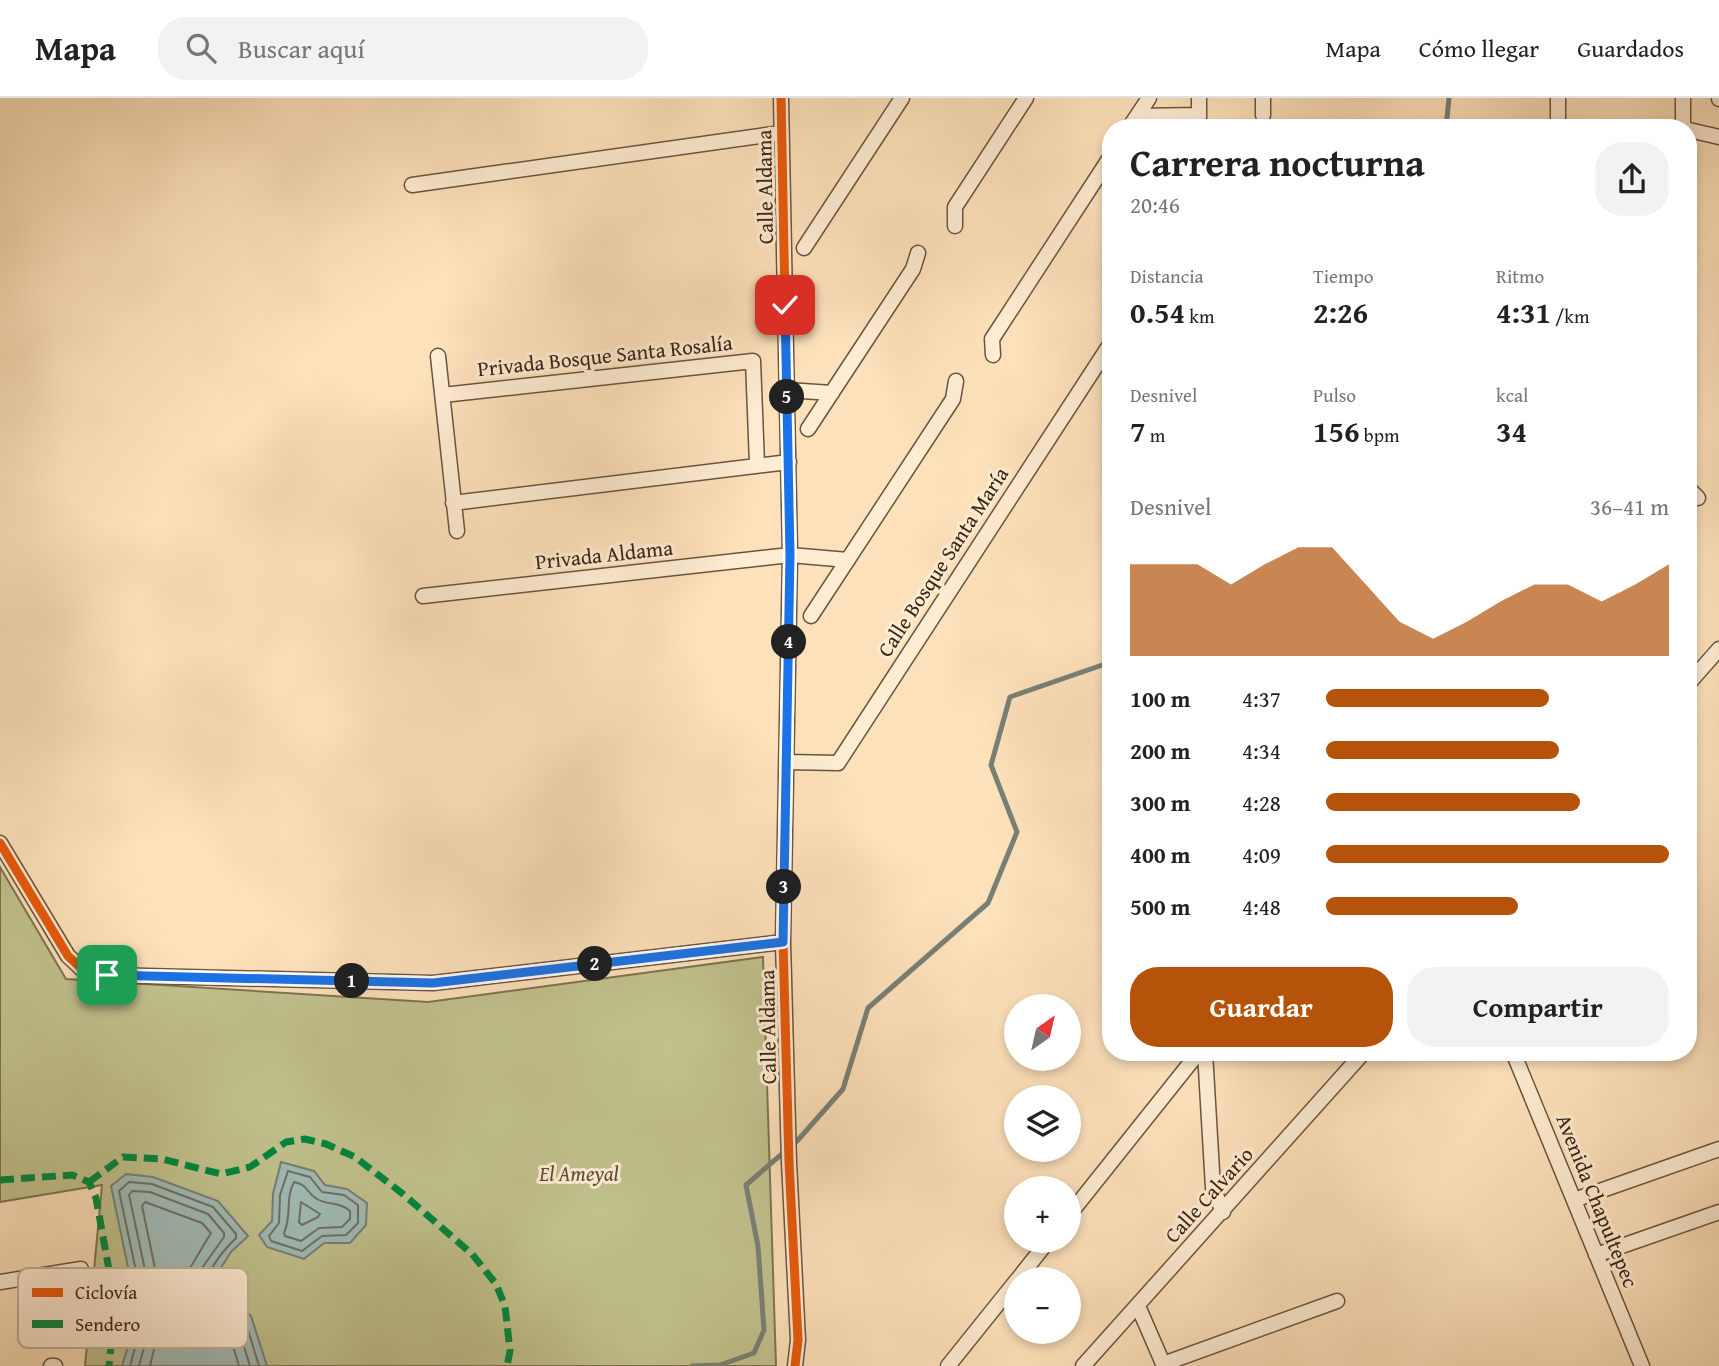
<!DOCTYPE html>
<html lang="es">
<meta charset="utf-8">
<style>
body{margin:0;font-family:"Gentium Book Plus",serif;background:#f2f2f2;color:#222;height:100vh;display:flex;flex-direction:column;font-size:26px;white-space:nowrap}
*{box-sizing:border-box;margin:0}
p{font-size:23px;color:#767676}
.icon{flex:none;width:38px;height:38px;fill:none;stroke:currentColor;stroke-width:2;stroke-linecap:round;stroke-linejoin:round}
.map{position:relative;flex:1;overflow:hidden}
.sheet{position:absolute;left:1102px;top:21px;width:595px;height:942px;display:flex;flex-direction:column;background:#fff;border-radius:28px;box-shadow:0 4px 10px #0003}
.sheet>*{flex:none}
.needle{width:46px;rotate:34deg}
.tools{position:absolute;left:1004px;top:896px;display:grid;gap:14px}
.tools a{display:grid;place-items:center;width:77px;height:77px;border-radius:50%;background:#fff;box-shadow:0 4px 10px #0003;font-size:35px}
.pin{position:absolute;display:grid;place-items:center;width:60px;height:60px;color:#fff;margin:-30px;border-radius:14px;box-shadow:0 4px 10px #0006}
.km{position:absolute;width:35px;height:35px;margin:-18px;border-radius:50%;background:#222;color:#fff;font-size:19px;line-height:35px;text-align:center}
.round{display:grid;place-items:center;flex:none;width:74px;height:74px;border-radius:28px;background:#f2f2f2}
.overview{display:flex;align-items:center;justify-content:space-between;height:119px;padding:0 28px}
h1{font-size:38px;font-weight:800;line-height:52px}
.figures{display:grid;grid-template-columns:repeat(3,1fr);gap:10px;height:119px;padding:7px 28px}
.figures div{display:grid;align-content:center}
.figures b{font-size:30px;font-weight:800}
.figures small{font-size:19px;font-weight:400}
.figures p{font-size:19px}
.chart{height:196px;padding:14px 28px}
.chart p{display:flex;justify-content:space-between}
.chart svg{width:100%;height:126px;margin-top:7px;fill:#b45309;opacity:.7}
.action{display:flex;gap:14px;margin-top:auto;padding:14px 28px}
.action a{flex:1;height:80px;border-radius:28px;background:#b45309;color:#fff;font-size:28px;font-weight:800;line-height:80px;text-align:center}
.action a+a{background:#f2f2f2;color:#222}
ul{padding:0 28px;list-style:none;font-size:23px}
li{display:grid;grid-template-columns:112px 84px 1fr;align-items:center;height:52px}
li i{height:18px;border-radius:9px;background:#b45309}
header{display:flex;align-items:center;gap:42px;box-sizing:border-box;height:98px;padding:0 35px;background:#fff;border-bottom:2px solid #e0e0e0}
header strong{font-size:33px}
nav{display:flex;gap:38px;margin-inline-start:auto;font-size:24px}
.search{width:490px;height:63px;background:#f2f2f2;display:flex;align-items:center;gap:18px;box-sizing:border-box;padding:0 24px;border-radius:28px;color:#767676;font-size:26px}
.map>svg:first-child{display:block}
</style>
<header>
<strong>Mapa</strong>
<div class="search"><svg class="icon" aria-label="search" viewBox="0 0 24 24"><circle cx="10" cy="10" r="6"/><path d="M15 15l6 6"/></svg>Buscar aquí</div>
<nav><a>Mapa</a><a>Cómo llegar</a><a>Guardados</a></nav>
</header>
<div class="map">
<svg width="1719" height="1268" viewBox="0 0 1719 1268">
<rect width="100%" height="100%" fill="#fde1bb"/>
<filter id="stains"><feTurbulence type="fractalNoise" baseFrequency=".00286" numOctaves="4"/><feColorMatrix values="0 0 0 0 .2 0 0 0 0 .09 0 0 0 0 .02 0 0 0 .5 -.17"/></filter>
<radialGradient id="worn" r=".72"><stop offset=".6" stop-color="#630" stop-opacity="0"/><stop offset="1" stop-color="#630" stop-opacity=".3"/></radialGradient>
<path fill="#c1c28e" stroke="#7e7452" stroke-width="2" d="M 0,769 L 66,881 L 428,904 L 763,859 L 776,1268 L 85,1268 L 102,1087 L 0,1104 Z"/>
<path fill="#a1bcb7" stroke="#788076" stroke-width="2" d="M 281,1064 L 314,1073 L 325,1087 L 347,1091 L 367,1105 L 366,1127 L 350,1145 L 324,1145 L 304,1161 L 267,1149 L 259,1137 L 272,1123 L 273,1096 Z
M 126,1076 L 153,1079 L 218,1103 L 248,1138 L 231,1154 L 215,1179 L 251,1218 L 267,1268 L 122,1268 L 134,1229 L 129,1174 L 111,1088 Z"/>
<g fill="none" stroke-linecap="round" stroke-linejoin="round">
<path stroke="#6e7066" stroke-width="2" d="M 288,1073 L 310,1079 L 322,1094 L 344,1097 L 358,1107 L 358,1125 L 346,1137 L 322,1138 L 302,1153 L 271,1143 L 269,1138 L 279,1125 L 280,1097 Z
M 294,1084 C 309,1087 306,1095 317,1101 C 329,1108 338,1103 350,1113 L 350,1121 L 342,1129 L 319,1130 L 301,1143 L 285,1138 L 284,1135 C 292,1119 285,1100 294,1084 Z
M 301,1104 L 320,1116 L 318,1119 L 302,1127 L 299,1124 Z
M 130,1268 L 141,1228 L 136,1173 L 119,1093 L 129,1084 L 152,1086 L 213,1109 L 236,1136 L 236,1140 C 225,1151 212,1165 208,1180 L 245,1222 L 259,1268
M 139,1268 L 150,1228 L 145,1172 L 129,1097 L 132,1093 L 150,1094 L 208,1116 L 224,1135 L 224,1139 L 202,1170 L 200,1183 L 203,1191 L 237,1226 L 250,1268
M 150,1268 L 160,1227 L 155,1170 L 142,1108 L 145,1104 L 202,1125 L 211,1135 L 190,1170 L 189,1185 L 195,1197 L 228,1232 L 239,1268"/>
<path stroke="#788076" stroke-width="5" d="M 1446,30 L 1449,0
M 692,1268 L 720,1267 L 754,1255 L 764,1232 L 758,1148 L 746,1087 L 798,1042 L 843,991 L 868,910 L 988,805 L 1017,734 L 991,667 L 1010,599 L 1111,564"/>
<defs>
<path id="minor" d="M 781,0 L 790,457 L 783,844 L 789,1064 L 798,1242 L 795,1268
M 1199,0 L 1199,30
M 1263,0 L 1263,17
M 1558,0 L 1558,30
M 1683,0 L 1683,30
M 1719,0 L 1719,1
M 1137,18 L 1199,17
M 1129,30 L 1149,0
M 1689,32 L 1719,39
M 412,87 L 781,35
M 955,128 L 955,109 L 1026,0
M 804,150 L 902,0
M 993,257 L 992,241 L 1111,58
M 438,258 L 457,433
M 787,292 L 832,295
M 443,297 L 753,263 L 757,366
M 808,331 L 913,171 L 918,155
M 1689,391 L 1698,400
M 453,405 L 789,364
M 423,498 L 790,457 L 848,462
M 811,518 L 953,301 L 956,283
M 1689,585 L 1719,551
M 787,664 L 838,665 L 1111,245
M 0,745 L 68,858 L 82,871 L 107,877 L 433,885 L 783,844
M 1205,954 L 1213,1090 L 1223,1114
M 1513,954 L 1642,1268
M 1574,1102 L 1719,1051
M 1069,1117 L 1199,954
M 1596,1157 L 1719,1114
M 1018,1181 L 1048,1143
M 0,1184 L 81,1171
M 1138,1208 L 1164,1268
M 1163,1266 L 1337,1203
M 51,1268 L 55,1268
M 948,1268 L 1017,1182
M 1083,1268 L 1364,954"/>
</defs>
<use href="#minor" stroke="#6b543e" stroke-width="17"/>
<use href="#minor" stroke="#feecd3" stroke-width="14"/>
<path stroke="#00873e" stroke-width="7" stroke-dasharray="14 7" stroke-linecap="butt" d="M 0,1082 L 72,1077 L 89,1084 L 96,1100 L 115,1205 L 109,1268
M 89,1084 L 123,1059 L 162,1061 L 221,1076 L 250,1069 L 286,1044 L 305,1041 L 326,1046 L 355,1059 L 403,1096 L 472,1156 L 496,1186 L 505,1208 L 510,1253 L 507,1268"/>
<defs>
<path id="cycleway" d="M 781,0 L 790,457 L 783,844 L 789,1064 L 798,1242 L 795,1268
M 0,745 L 68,858 L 82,871 L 107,877 L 433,885 L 783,844"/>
</defs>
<use href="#cycleway" stroke="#feecd3" stroke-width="13"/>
<use href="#cycleway" stroke="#e8590c" stroke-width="9"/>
</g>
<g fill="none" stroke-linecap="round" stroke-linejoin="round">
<defs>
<path id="route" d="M 107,877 L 433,885 L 783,844 L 790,457 L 785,207"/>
</defs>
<use href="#route" stroke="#fff" stroke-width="14"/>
<use href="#route" stroke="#1a73e8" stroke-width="9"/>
</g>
<g text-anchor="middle" stroke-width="6" stroke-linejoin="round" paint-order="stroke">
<g font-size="21" fill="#3a2515" stroke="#feecd3">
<text transform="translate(765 89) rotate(-91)" y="7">Calle Aldama</text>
<text transform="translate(605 258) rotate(-6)" y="7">Privada Bosque Santa Rosalía</text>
<text transform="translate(604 457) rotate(-6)" y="7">Privada Aldama</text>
<text transform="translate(943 464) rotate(-57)" y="7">Calle Bosque Santa María</text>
<text transform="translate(768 929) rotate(-91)" y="7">Calle Aldama</text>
<text transform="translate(1209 1097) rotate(-48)" y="7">Calle Calvario</text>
<text transform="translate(1597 1103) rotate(68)" y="7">Avenida Chapultepec</text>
</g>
<g font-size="21" font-style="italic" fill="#5c4c33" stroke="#feecd3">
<text x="579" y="1083">El Ameyal</text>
</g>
</g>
<rect x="18" y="1170" width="230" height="80" rx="10" fill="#feecd3" stroke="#c3b09a" stroke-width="2"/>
<rect x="32" y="1190" width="31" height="9" fill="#e8590c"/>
<rect x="32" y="1222" width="31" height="8" fill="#00873e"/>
<g font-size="19" fill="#3a2515">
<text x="75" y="1201">Ciclovía</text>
<text x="75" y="1233">Sendero</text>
</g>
<rect width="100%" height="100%" filter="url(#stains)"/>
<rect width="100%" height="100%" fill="url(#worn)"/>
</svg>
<div class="tools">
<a><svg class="needle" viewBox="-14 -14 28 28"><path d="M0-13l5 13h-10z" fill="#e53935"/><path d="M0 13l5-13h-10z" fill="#767676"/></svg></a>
<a><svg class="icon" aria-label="layers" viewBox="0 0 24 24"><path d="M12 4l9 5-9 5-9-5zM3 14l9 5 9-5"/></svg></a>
<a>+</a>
<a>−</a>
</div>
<div class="pin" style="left:107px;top:877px;background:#1e9e55"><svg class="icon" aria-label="arrive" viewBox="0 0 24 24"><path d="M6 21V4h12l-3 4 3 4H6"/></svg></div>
<div class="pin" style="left:785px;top:207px;background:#d93025"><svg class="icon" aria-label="check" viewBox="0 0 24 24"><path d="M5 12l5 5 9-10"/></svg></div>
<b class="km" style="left:352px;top:883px">1</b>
<b class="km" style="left:595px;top:866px">2</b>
<b class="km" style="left:784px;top:789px">3</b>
<b class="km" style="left:789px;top:544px">4</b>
<b class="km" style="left:787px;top:299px">5</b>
<section class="sheet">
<div class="overview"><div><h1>Carrera nocturna</h1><p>20:46</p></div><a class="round"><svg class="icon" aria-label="share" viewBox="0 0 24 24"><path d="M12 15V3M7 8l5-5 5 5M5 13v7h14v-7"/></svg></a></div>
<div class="figures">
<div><p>Distancia</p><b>0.54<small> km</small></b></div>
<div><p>Tiempo</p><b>2:26</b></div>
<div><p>Ritmo</p><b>4:31<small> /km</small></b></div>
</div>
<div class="figures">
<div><p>Desnivel</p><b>7<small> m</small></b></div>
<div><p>Pulso</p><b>156<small> bpm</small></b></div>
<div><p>kcal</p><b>34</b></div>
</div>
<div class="chart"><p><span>Desnivel</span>36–41 m</p>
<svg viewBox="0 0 160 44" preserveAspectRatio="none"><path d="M0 44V12L10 12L20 12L30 19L40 12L50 6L60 6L70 19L80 32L90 38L100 32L110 25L120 19L130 19L140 25L150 19L160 12V44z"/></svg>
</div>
<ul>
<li><b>100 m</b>4:37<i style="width:65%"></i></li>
<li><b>200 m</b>4:34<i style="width:68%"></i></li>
<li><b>300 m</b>4:28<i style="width:74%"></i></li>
<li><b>400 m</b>4:09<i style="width:100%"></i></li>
<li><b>500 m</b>4:48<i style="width:56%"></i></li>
</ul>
<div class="action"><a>Guardar</a><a>Compartir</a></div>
</section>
</div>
